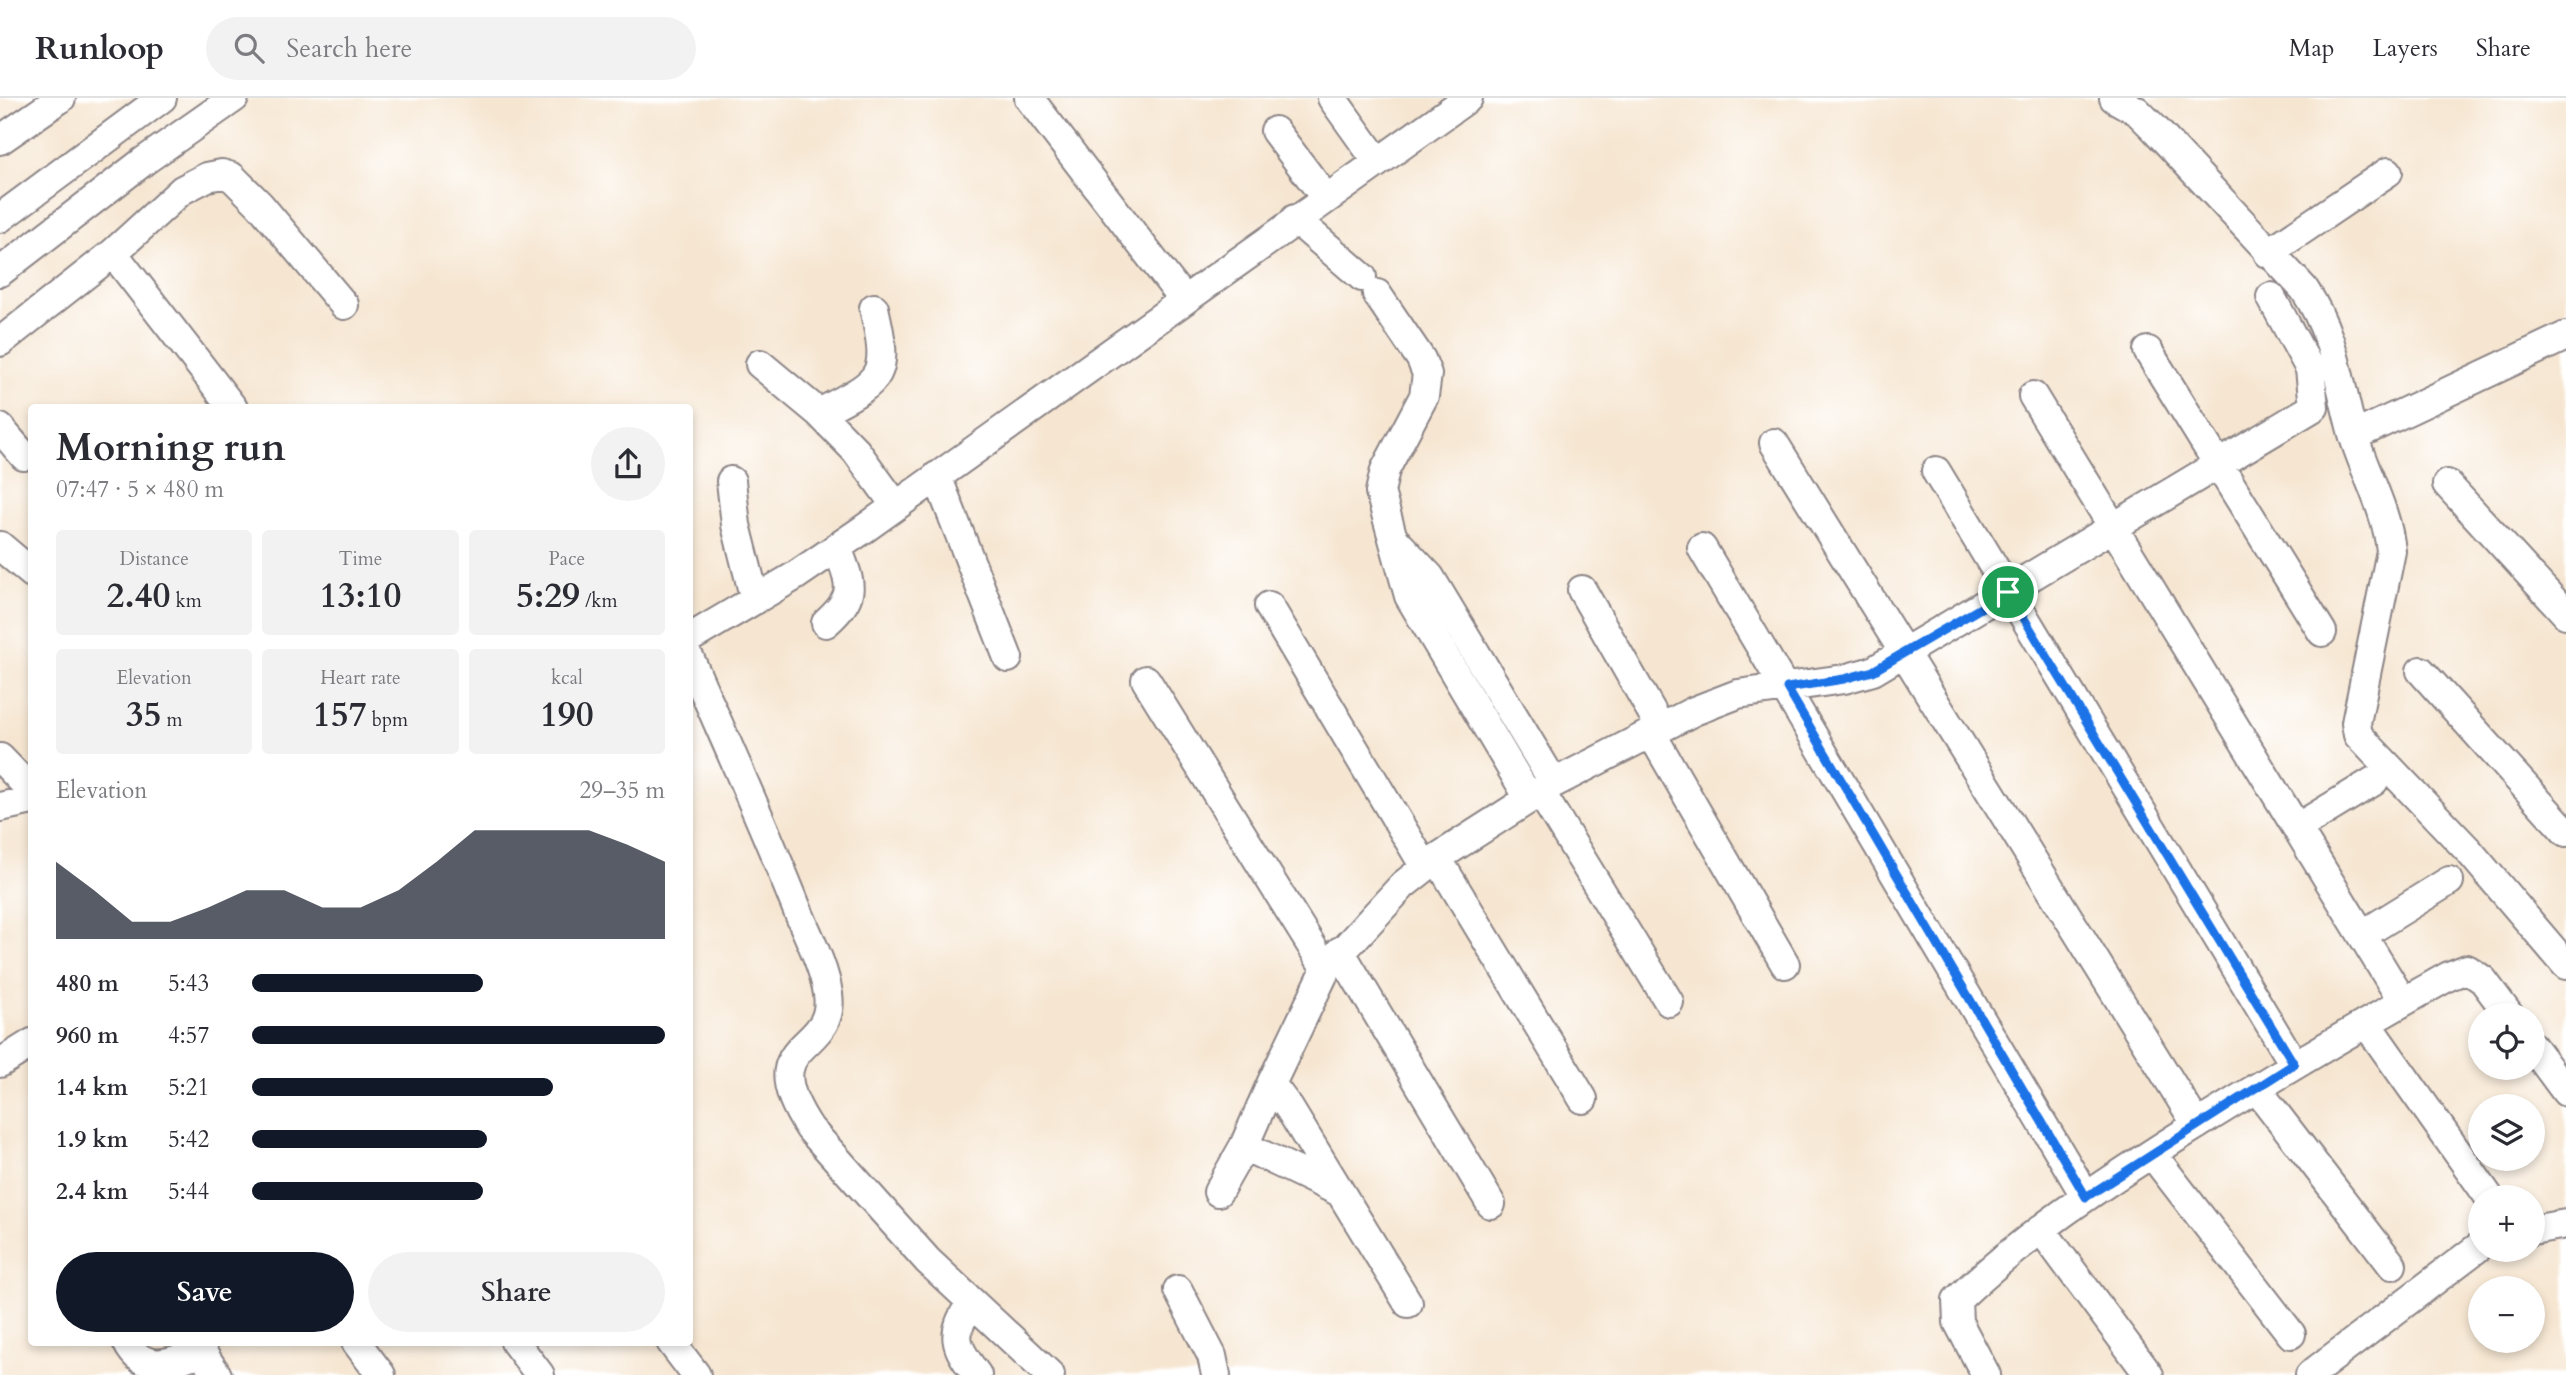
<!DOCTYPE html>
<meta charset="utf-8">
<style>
body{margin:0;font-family:Cardo,serif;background:#f2f2f3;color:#2b2b33;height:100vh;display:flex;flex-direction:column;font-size:26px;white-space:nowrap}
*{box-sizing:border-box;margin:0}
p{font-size:23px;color:#7c7c81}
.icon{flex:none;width:38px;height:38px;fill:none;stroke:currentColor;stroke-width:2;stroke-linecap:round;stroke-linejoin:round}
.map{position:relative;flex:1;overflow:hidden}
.sheet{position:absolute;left:28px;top:306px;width:665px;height:942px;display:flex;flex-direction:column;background:#fff;border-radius:7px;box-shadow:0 4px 10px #0003}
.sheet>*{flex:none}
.fabs{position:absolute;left:2468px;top:905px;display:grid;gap:14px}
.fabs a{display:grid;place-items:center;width:77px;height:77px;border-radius:50%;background:#fff;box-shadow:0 4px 10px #0003;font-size:35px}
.pin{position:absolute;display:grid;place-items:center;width:60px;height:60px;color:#fff;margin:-30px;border:4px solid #fff;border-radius:50%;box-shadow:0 2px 7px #0007}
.round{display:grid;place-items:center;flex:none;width:74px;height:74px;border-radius:37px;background:#f2f2f3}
.summary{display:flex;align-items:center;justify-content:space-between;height:119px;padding:0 28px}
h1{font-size:38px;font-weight:700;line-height:52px}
.metrics{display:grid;grid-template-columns:repeat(3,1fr);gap:10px;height:119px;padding:7px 28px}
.metrics div{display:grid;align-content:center;border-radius:7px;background:#f2f2f3;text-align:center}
.metrics b{font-size:35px;font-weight:700}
.metrics small{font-size:19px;font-weight:400}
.metrics p{font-size:19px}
.chart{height:196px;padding:14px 28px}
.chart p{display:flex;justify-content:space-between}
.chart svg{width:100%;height:126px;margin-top:7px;fill:#111827;opacity:.7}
.action{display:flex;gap:14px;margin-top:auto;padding:14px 28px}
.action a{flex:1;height:80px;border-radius:42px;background:#111827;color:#fff;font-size:28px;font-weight:700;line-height:80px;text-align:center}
.action a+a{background:#f2f2f3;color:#2b2b33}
ul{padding:0 28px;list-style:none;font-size:23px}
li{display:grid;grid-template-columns:112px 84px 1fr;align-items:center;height:52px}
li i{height:18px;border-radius:9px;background:#111827}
header{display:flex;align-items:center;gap:42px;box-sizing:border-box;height:98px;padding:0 35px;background:#fff;border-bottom:2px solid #e1e1e2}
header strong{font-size:33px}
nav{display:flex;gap:38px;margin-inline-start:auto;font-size:24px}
.search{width:490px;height:63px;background:#f2f2f3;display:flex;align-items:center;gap:18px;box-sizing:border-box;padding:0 24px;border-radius:38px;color:#7c7c81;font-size:26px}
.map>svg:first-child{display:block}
</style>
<header>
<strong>Runloop</strong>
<div class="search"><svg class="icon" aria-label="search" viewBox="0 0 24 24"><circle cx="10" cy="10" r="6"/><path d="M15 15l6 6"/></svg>Search here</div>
<nav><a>Map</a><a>Layers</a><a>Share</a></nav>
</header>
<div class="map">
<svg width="2566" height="1277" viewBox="0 0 2566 1277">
<rect width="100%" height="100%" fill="#fff"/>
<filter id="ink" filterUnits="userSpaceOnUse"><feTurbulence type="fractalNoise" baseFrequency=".0143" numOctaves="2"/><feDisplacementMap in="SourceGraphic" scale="14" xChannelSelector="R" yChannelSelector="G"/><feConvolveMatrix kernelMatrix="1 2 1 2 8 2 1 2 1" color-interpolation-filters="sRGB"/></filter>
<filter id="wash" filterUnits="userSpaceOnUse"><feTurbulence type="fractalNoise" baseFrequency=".00686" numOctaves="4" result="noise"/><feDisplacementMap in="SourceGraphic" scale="28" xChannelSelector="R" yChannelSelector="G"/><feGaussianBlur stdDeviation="1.57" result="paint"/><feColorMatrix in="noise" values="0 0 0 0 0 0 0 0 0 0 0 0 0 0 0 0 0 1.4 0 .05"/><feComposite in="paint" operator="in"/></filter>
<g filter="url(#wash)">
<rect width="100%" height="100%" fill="#f6e6d1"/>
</g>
<g filter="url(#ink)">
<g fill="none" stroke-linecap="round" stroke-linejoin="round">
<defs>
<path id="minor" d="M 1029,0 L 1183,201
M 1332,0 L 1377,63
M 2114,0 L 2137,13 L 2155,31 L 2304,191 C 2336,239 2338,283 2353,336 C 2365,376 2387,412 2391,453 L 2356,625 L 2358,637 L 2469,753 L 2566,867
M 1275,33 L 1325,99
M 0,42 L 61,0
M 0,120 L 162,0
M 1295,121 L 1362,179
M 113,155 L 233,310
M 2268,155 L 2388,74
M 0,174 L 144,63 L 234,0
M 1377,196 L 1421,261 L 1427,276 L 1424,298 L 1385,372 L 1380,394 L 1409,498 L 1529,700
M 0,244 L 113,155 L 182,92 L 207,79 L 222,76 L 232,79 L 260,107 L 344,207
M 2148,253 L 2322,534
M 760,266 L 819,315 L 856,353 L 896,408
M 2033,298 L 2403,904
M 819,315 C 881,282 891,282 874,210
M 0,330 L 24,358
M 2354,338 L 2566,238
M 1774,345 L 2197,1027
M 1936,373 L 2294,966
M 937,378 L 1008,560
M 731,383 L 736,427 L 755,502
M 2447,386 L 2566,516
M 1393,440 L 1430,479 L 1554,685
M 0,448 L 32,475
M 1702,450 L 2086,1099
M 1582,492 L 1661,630
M 1269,508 L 1425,769
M 826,525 C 858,496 851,487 837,449
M 690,540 L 795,478 L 861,433 L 1468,0
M 690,561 C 726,644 764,727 797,811 C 808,838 824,868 828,896 C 837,957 749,939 810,1031 L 928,1163 L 1050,1277
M 2421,573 L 2566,734
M 1146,582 L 1326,871
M 1651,635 L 1785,866
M 0,660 L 32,693
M 1540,693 L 1669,904
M 0,709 L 32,702
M 2297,730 L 2374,683
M 1437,760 L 1583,1001
M 2362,837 L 2449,783
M 1340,853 L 1491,1106
M 2366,925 L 2489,1099
M 2532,948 L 2566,994
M 0,965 L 32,945
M 2256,990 L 2392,1167
M 1244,1048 L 1340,1094
M 2152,1056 L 2291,1236
M 1218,1094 L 1244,1048 L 1271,986
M 2041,1131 L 2149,1277
M 2532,1132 L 2566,1126
M 1178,1192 L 1212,1258 L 1216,1277
M 971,1205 C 950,1237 954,1247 977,1277
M 1408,1205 L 1289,1010 L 1271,986 L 1326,871 L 1403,787 L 1437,760 L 1554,685 L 1694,613 L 1738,596 L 1844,581 L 1873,573 L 2314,309 L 2310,271 L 2271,199
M 127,1244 C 143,1277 172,1265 201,1253
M 195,1244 L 217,1277
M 356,1244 L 381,1277
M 515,1244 L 540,1277
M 671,1244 L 696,1277
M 1986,1277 L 1958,1224 L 1957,1202 C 2023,1138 2102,1087 2179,1038 C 2268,982 2358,929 2449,878 L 2467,871 L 2483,882 L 2509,917
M 2310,1277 L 2480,1148"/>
</defs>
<use href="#minor" stroke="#8c8486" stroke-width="32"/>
<use href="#minor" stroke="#fff" stroke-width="28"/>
</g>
</g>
<g fill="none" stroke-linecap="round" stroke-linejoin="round" filter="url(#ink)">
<defs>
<path id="route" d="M 2008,494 L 2294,966 L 2086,1099 L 1787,590 L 1844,581 L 1873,573 Z"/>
</defs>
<use href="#route" stroke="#fff" stroke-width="14"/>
<use href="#route" stroke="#1a73e8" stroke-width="9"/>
</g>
</svg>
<div class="fabs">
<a><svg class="icon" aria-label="locate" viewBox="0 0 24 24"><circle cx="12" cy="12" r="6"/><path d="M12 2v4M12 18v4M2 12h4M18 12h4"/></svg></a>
<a><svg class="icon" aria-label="layers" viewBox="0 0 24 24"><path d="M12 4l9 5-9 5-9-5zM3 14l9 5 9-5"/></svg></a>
<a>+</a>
<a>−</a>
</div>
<div class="pin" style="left:2008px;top:494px;background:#1e9e55"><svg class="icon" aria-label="arrive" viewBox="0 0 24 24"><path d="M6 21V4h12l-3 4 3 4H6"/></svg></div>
<section class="sheet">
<div class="summary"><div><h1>Morning run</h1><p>07:47 · 5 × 480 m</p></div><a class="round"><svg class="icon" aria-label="share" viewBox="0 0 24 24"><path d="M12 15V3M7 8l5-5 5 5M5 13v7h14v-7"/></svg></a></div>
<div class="metrics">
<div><p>Distance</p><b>2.40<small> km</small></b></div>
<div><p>Time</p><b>13:10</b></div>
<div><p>Pace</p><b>5:29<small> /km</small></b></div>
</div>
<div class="metrics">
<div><p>Elevation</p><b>35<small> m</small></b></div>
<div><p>Heart rate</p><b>157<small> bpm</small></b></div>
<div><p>kcal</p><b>190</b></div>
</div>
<div class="chart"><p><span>Elevation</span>29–35 m</p>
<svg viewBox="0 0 160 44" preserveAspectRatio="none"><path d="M0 44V17L10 27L20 38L30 38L40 33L50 27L60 27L70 33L80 33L90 27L100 17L110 6L120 6L130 6L140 6L150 11L160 17V44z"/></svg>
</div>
<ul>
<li><b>480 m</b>5:43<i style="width:56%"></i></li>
<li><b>960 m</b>4:57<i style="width:100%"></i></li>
<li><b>1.4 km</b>5:21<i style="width:73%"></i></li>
<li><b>1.9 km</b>5:42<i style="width:57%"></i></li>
<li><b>2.4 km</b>5:44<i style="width:56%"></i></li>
</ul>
<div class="action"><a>Save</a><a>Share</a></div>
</section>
</div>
